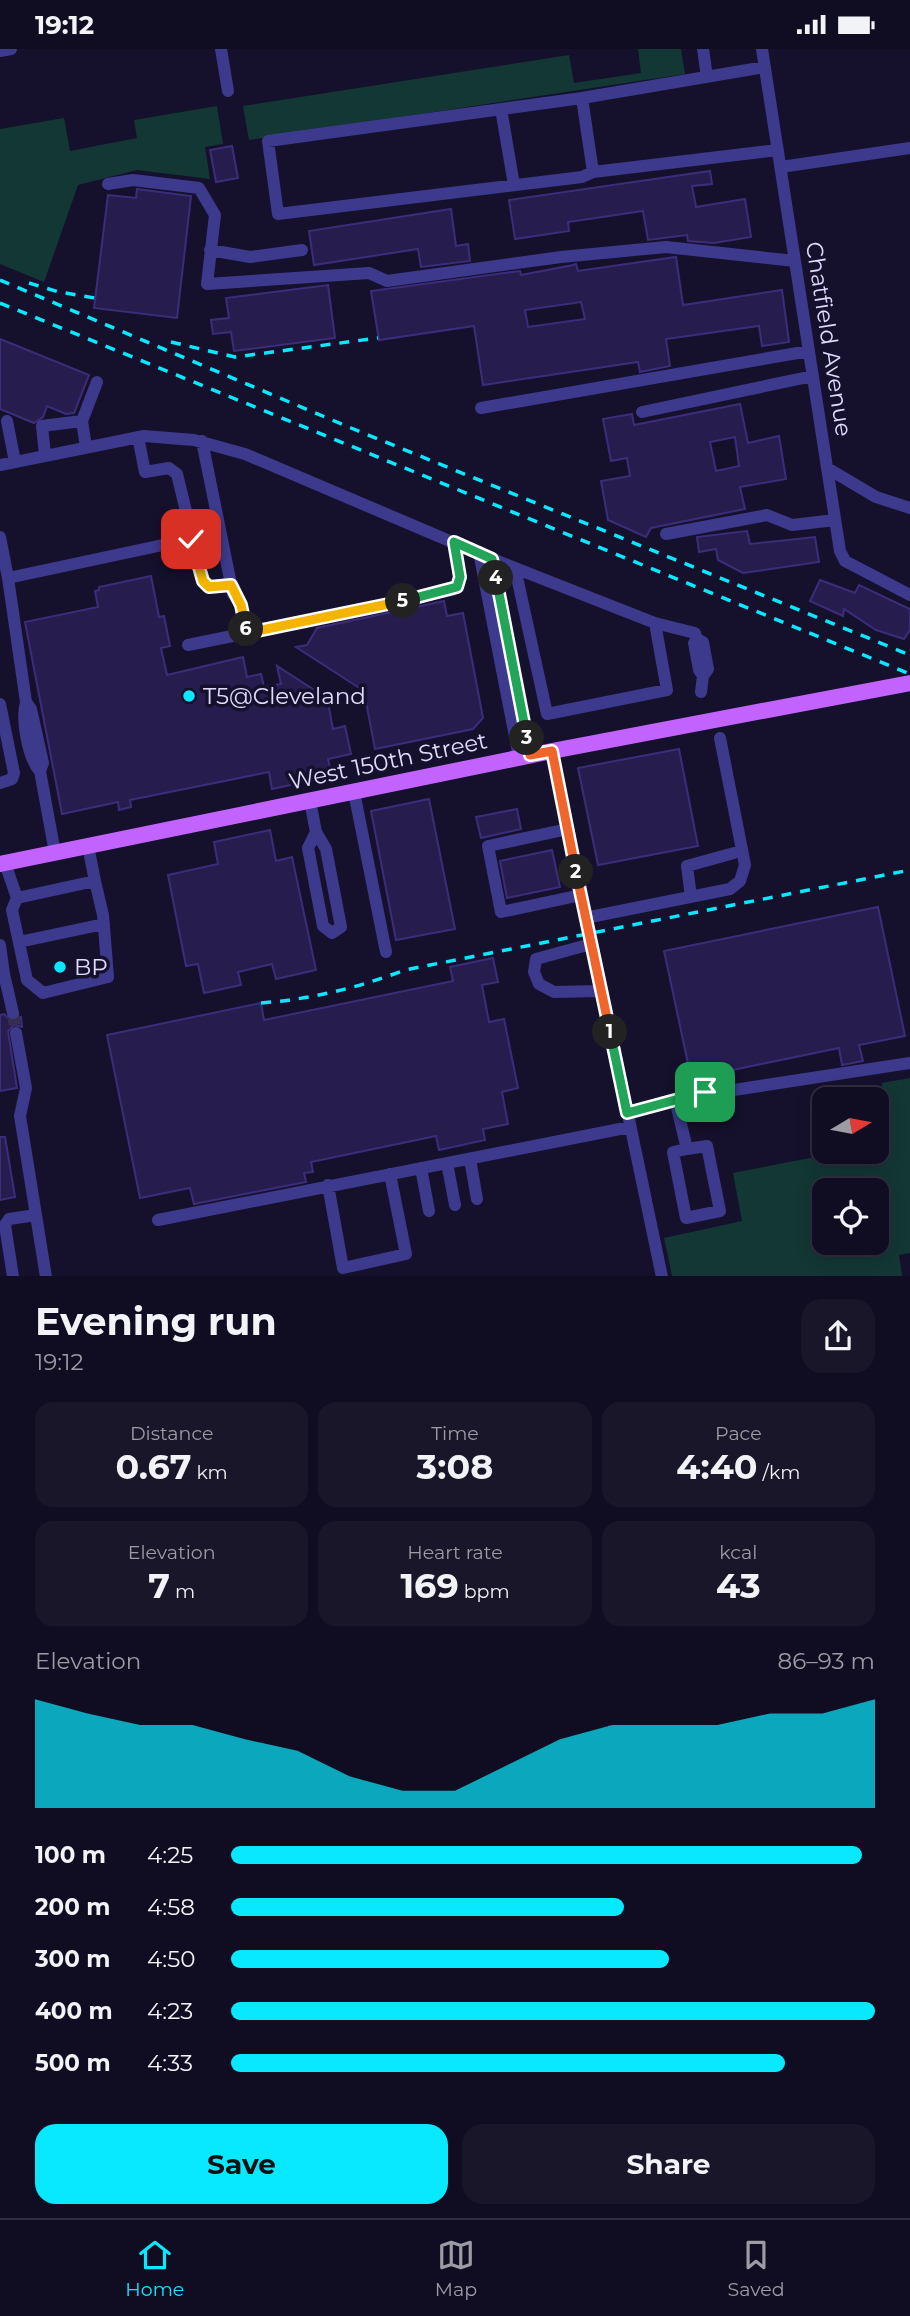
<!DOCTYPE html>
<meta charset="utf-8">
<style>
body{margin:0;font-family:Montserrat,sans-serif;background:#19162a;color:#f1f3f6;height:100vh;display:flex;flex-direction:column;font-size:26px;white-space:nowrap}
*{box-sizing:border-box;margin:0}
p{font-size:23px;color:#9c9ca5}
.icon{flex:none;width:38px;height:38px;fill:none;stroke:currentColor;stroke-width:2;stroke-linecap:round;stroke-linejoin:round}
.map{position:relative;height:1227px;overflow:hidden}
.sheet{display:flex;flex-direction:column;background:#100d22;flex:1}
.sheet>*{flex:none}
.needle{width:46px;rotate:80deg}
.controls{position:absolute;left:812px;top:1038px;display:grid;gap:14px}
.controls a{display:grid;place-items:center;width:77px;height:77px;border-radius:14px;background:#100d22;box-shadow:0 4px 18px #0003,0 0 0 2px #302d40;font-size:35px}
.pin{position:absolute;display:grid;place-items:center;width:60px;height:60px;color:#fff;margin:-30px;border-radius:14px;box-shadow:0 4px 10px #0006}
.km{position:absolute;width:35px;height:35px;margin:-18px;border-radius:50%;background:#222;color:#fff;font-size:19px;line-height:35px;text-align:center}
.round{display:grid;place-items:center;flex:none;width:74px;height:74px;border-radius:21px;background:#19162a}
.head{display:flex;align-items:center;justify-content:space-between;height:119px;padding:0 35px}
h1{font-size:38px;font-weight:700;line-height:52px}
.stats{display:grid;grid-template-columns:repeat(3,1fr);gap:10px;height:119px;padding:7px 35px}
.stats div{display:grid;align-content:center;border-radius:18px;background:#19162a;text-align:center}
.stats b{font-size:35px;font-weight:700}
.stats small{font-size:19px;font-weight:400}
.stats p{font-size:19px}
.chart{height:196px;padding:14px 35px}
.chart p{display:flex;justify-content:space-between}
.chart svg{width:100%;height:126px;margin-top:7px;fill:#08e9ff;opacity:.7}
.cta{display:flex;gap:14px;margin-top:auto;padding:14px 35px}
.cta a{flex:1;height:80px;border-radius:21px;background:#08e9ff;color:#111;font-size:28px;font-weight:700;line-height:80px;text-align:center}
.cta a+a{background:#19162a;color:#f1f3f6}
ul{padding:0 35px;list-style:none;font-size:23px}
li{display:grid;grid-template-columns:112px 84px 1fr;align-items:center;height:52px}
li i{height:18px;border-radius:9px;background:#08e9ff}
.status{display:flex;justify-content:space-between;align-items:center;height:49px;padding:0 35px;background:#100d22;direction:ltr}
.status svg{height:19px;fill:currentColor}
.menu{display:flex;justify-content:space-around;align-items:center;height:98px;border-top:2px solid #302d40;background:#100d22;font-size:19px;color:#9c9ca5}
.menu a{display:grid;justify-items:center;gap:4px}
.menu .active{color:#08e9ff}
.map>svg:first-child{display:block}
</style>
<div class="status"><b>19:12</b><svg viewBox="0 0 49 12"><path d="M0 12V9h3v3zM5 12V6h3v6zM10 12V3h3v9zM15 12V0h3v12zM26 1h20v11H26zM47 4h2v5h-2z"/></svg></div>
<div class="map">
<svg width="910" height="1228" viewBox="0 0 910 1228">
<rect width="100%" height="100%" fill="#15112d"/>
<path fill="#133735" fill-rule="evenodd" d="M 638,0 L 681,0 L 685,25 L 249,91 L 243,57 L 569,6 L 574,34 L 641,24 Z
M 217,57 L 223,95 L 205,98 L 210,130 L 137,121 L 78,136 L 44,233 L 0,215 L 0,80 L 64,69 L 70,102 L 137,89 L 134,71 Z
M 910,1029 L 910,1204 L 899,1206 L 902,1227 L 672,1227 L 664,1189 L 742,1172 L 733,1124 L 825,1106 L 825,1103 L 877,1102 L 877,1084 L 887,1082 L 882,1034 ZM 824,1141 L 877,1141 L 877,1194 L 824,1194 Z"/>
<path fill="#261c4e" stroke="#3c2d7b" stroke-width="2" fill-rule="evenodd" d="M 232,97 L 238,129 L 216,133 L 210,101 Z
M 710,122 L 712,135 L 692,137 L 696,158 L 745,150 L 751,188 L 714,194 L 688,192 L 687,186 L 648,191 L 643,162 L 568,173 L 569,182 L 515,190 L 509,151 Z
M 137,140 L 191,147 L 177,269 L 94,259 L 108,146 L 136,149 Z
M 451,160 L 456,197 L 468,195 L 470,212 L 421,218 L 418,200 L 314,216 L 309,182 Z
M 676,208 L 683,256 L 782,241 L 789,293 L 762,297 L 759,277 L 666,290 L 670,317 L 640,323 L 638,313 L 483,336 L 474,277 L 379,291 L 371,242 L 520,222 L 521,226 L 573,216 L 576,215 L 578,222 ZM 581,253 L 585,270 L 528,278 L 525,261 Z
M 328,236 L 335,289 L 234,302 L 231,283 L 213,285 L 211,271 L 229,269 L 226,249 Z
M 0,290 L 89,326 L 74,364 L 66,365 L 47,357 L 43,368 L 34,374 L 0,360 Z
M 740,355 L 748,394 L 779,387 L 786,430 L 740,438 L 745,460 L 651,479 L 646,488 L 608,471 L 601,432 L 630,427 L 627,409 L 611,412 L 603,370 L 632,365 L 634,376 ZM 735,388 L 739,417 L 716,422 L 710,393 Z
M 747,482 L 750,495 L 815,488 L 819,513 L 743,524 L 718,511 L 716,500 L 699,503 L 697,488 Z
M 151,527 L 159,568 L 164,567 L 170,597 L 161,599 L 167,626 L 243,608 L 247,628 L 261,625 L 264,638 L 281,635 L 277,617 L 319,644 L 326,643 L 333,680 L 345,677 L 351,705 L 328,710 L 332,727 L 272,740 L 269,723 L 130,751 L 131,758 L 119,761 L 118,753 L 62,765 L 25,573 L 98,558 L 95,542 L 99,541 L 99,538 Z
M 820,531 L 855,544 L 859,536 L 910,560 L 910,581 L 904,590 L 876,581 L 844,560 L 843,567 L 810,552 Z
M 444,552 L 447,567 L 463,564 L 483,669 L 473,680 L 375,700 L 364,642 L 296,598 L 307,596 L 317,579 Z
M 679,700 L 698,797 L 598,816 L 578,719 Z
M 429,750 L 455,880 L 396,891 L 371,762 Z
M 517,760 L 521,780 L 481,789 L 476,768 Z
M 270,781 L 276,812 L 292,808 L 316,921 L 276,930 L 272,915 L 238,923 L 241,936 L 204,944 L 198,915 L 186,917 L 168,826 L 218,815 L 214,793 Z
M 552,801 L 560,838 L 507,849 L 500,812 Z
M 878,858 L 905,987 L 859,996 L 863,1012 L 842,1016 L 839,999 L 713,1025 L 711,1015 L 689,1019 L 664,902 Z
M 493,909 L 498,933 L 482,936 L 489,973 L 504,970 L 518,1039 L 502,1043 L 508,1075 L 483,1080 L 485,1091 L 439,1101 L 436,1087 L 311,1113 L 313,1123 L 304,1124 L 306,1133 L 194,1155 L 190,1139 L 140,1149 L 107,986 L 261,954 L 264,971 L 453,932 L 450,918 Z
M 4,965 L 11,972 L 21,968 L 22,978 L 14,976 L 8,982 L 17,1039 L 0,1042 L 0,966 Z
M 0,1088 L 5,1088 L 15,1148 L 0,1151 Z"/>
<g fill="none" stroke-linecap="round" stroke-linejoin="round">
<path stroke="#332f4c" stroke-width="12" stroke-dasharray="12 6" stroke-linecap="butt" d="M 13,964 L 16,984"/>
<path stroke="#3d3a8d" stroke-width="12" d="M 221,0 L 228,42
M 703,0 L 707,28
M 762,0 L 840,502 L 845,512 L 910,546
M 0,2 L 11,0
M 765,18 L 582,49 L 593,123 L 778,101
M 582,49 L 268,92 L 278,165 L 582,128 L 593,123
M 501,60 L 514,136
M 781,118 L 910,99
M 108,135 L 133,131 L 199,139 L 215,166 L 207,235 L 369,224 L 387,232 L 561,208 L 666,198 L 795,212
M 210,201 L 250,208 L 302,201
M 481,359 L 809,302
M 642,363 L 813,327
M 7,372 L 15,413
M 138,388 L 145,423 L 169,419 L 177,425 L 203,532 L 209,538 L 231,536
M 202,392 L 233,545 L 241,556 L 247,584 L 452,541 L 457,538 L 460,528 L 454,493
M 86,398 L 82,372 L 97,333
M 45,406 L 42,377 L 82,372
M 0,416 L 144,387 L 194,391 L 245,405 L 492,510 C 546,531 601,553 655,574 L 667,641 L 547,665 L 515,519
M 827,419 L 876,448 L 910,459
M 666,485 L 767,466 L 792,476 L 835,471
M 0,488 L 8,529 L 191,490
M 479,503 L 519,708
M 492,510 L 530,706
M 8,529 L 26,653 L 31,660 L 43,714 L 40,722 C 28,710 21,669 26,653
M 655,574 L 695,584 L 697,590 L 703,593 L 708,620 L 703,627 L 699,621 L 694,594 L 697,590
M 188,596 L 247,584
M 701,643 L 703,627
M 0,655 L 14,724 L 12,730 L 0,734
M 552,702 L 662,1228
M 40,722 L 55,804
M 354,743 L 386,903
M 310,752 L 316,783 L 326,800 L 341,878 L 332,884 L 323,877 L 308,799 L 316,783
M 568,780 L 488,797 L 501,863 L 581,846
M 5,814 L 17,849 L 95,832 L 88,797
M 691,848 L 687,817 L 734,804
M 17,849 L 12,861 L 27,931 L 43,944 L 108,928 L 103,866 L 95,832
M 585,869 L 730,840 L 740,832 L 745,816 L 720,689
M 19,893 L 104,875
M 591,895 L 536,910 L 534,923 L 539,935 L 554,943 L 601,942
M 0,896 L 4,925 L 0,926
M 4,925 L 13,964
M 16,984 L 26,1039 L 20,1067 L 46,1228
M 675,1050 L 910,1014
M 627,1064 L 675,1050 L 687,1100 L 707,1097 L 720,1162 L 686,1169 L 673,1103 L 687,1100
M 470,1110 L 477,1150
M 447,1114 L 455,1156
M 421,1119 L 429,1162
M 328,1136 L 343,1219 L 406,1205 L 390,1125
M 158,1171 L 630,1078
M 13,1228 L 5,1176 L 9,1170 L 36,1166"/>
<path stroke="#c363ff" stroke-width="16" d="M 0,815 L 552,702 L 910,634"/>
<path stroke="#08e9ff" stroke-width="3.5" stroke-dasharray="10 9" stroke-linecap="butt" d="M 0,231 L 351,379 L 910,606
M 29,234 L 59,243 L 95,249
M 0,254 L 910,625
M 171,293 L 235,308 L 378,289
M 261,954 C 312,950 357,939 405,921 L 910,821"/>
</g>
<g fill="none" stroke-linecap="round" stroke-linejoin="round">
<defs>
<path id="split-1" d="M 610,983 L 627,1064 L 705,1043"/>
<path id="split-2" d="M 576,823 L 610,983"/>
<path id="split-3" d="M 527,689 L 530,706 L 552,702 L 576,823"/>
<path id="split-4" d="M 496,529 L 527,689"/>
<path id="split-5" d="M 403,552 L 457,538 L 460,528 L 454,493 L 492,510 L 496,529"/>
<path id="split-6" d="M 246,580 L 247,584 L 403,552"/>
<path id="split-7" d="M 191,490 L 203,532 L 209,538 L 231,536 L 241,556 L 246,580"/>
</defs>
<use href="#split-1" stroke="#fff" stroke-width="14"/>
<use href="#split-2" stroke="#fff" stroke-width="14"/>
<use href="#split-3" stroke="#fff" stroke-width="14"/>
<use href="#split-4" stroke="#fff" stroke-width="14"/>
<use href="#split-5" stroke="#fff" stroke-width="14"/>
<use href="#split-6" stroke="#fff" stroke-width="14"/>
<use href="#split-7" stroke="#fff" stroke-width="14"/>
<use href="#split-1" stroke="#22a559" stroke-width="9"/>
<use href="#split-2" stroke="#f0652b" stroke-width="9"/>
<use href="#split-3" stroke="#f0652b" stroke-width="9"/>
<use href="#split-4" stroke="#22a559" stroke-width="9"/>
<use href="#split-5" stroke="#22a559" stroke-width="9"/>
<use href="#split-6" stroke="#f5b400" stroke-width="9"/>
<use href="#split-7" stroke="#f5b400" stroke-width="9"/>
</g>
<g fill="#08e9ff" stroke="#15112d" stroke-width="2.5">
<circle cx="189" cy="647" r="7"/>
<circle cx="60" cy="918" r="7"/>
</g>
<g text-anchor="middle" stroke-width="7" stroke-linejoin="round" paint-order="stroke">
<g font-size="23" fill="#e0dcff" stroke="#15112d">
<text transform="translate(829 290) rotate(81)" y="8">Chatfield Avenue</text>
<text transform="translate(388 712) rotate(-12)" y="8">West 150th Street</text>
</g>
<g font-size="23" fill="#e0dcff" stroke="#15112d" text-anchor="start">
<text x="203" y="655">T5@Cleveland</text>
<text x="74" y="926">BP</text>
</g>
</g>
</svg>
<div class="controls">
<a><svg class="needle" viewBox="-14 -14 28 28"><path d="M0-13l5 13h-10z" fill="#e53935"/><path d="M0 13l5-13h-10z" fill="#9c9ca5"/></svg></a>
<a><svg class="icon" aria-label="locate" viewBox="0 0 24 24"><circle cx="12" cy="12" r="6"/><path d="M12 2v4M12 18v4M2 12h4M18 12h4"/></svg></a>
</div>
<div class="pin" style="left:705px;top:1043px;background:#1e9e55"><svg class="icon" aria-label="arrive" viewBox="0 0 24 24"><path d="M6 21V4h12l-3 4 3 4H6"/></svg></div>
<div class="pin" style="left:191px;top:490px;background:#d93025"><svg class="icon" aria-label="check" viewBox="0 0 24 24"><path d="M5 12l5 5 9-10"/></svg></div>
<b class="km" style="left:610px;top:983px">1</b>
<b class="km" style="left:576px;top:823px">2</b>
<b class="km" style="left:527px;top:689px">3</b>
<b class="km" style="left:496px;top:529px">4</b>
<b class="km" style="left:403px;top:552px">5</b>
<b class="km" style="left:246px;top:580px">6</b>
</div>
<section class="sheet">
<div class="head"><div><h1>Evening run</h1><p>19:12</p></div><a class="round"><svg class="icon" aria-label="share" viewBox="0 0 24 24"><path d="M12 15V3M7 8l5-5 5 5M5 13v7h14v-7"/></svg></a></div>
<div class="stats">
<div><p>Distance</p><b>0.67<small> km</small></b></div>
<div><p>Time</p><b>3:08</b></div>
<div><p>Pace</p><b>4:40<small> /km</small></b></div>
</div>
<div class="stats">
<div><p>Elevation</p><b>7<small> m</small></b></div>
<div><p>Heart rate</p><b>169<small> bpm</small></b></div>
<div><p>kcal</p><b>43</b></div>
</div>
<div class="chart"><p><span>Elevation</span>86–93 m</p>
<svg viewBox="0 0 160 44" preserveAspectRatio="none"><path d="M0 44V6L10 11L20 15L30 15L40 20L50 24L60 33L70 38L80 38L90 29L100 20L110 15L120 15L130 15L140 11L150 11L160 6V44z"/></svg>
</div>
<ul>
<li><b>100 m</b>4:25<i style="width:98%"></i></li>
<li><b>200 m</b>4:58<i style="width:61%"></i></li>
<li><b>300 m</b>4:50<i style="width:68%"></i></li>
<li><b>400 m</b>4:23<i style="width:100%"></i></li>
<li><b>500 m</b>4:33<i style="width:86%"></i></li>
</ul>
<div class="cta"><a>Save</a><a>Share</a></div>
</section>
<nav class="menu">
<a class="active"><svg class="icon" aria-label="home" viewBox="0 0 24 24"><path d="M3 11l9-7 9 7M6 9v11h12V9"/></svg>Home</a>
<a><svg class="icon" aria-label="map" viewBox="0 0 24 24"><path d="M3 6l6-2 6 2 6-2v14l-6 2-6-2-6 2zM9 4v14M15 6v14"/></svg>Map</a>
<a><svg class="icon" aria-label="saved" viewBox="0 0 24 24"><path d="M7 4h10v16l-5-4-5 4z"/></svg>Saved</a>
</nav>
